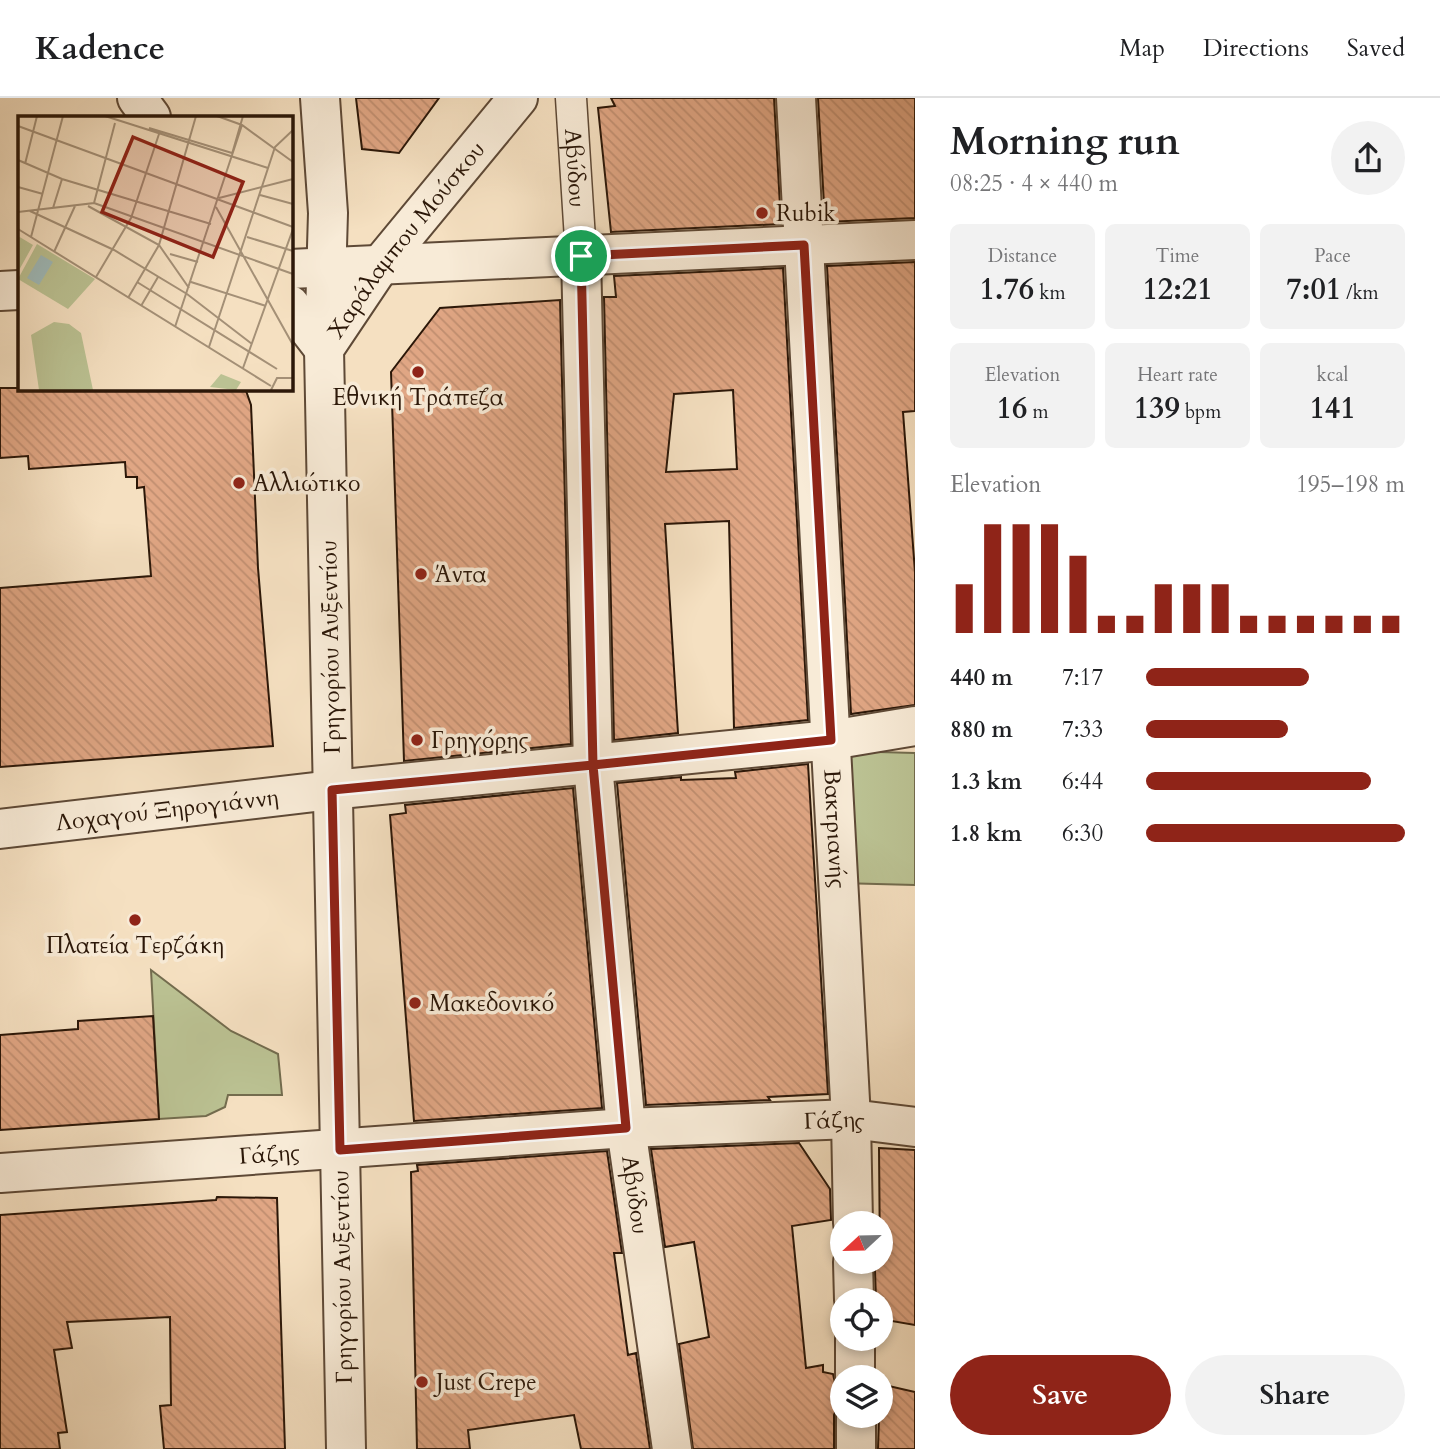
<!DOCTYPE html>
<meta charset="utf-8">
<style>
body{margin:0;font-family:Cardo,serif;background:#f2f2f2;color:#202124;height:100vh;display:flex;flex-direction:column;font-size:26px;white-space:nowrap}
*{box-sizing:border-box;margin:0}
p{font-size:23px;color:#757577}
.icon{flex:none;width:38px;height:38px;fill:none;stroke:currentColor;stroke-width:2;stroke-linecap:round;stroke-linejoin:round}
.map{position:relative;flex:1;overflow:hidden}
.sheet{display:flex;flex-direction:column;background:#fff;width:525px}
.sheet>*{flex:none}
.needle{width:46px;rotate:248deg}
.buttons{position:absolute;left:830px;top:1113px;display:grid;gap:14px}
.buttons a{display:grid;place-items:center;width:63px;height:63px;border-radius:50%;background:#fff;box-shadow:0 4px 10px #0003;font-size:35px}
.pin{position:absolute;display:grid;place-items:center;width:60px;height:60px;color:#fff;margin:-30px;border:4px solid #fff;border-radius:50%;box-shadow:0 2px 7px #0007}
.round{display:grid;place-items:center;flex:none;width:74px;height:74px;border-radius:37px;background:#f2f2f2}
.overview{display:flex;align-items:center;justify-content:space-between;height:119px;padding:0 35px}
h1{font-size:38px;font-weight:700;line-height:52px}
.figures{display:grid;grid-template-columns:repeat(3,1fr);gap:10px;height:119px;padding:7px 35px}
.figures div{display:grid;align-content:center;border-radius:10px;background:#f2f2f2;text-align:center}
.figures b{font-size:30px;font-weight:700}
.figures small{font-size:19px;font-weight:400}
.figures p{font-size:19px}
.chart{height:196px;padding:14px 35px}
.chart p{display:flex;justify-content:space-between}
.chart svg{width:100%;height:126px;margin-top:7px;stroke:#8f2418;stroke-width:6}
.cta{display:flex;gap:14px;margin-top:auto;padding:14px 35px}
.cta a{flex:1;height:80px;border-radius:42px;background:#8f2418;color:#fff;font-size:28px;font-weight:700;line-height:80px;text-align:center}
.cta a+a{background:#f2f2f2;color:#202124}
ul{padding:0 35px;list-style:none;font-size:23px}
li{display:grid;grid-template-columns:112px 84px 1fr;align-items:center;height:52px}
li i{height:18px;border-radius:9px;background:#8f2418}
header{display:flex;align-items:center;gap:42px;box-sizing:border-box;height:98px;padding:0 35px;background:#fff;border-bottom:2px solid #e0e0e0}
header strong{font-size:33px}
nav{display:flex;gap:38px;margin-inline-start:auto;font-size:24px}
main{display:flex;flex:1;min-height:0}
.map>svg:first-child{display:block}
</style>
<header>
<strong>Kadence</strong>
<nav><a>Map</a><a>Directions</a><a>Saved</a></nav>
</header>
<main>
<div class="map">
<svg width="915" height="1351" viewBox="0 0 915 1351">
<defs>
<pattern id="building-back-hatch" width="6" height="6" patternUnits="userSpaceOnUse" patternTransform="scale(1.75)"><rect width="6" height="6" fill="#e0a684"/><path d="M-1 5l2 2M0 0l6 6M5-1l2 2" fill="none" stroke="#c08e70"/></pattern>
</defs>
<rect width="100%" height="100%" fill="#f5e0c1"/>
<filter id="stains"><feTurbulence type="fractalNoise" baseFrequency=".00286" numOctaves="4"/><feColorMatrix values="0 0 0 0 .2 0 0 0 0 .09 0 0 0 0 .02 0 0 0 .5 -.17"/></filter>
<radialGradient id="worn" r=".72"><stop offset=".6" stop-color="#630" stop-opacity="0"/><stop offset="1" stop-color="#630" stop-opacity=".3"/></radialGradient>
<path fill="#bbc293" stroke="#736c4e" stroke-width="2" d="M 842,653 L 915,655 L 915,787 L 839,785 Z
M 151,872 L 231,933 L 278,956 L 282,997 L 228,997 L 225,1009 L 206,1018 L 159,1021 Z"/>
<path fill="url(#building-back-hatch)" stroke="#2b1708" stroke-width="2" fill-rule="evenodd" d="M 356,0 L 439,0 L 399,55 L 362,51 Z
M 611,0 L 774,0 L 781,126 L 611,134 L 598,10 L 615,8 Z
M 818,0 L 915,0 L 915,120 L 825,124 Z
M 915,164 L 915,313 L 903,314 L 915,474 L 915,607 L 851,616 L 827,168 Z
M 783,170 L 808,622 L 734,630 L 729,423 L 665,426 L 678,635 L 614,642 L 604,199 L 616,199 L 614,178 ZM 733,292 L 737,371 L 666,374 L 674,296 Z
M 560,202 L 571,646 L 404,663 L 391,274 L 440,210 Z
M 0,290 L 245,290 L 251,307 L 258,470 L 273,648 L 0,669 L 0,490 L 151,478 L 144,389 L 137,390 L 137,379 L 126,379 L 125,364 L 29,371 L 28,358 L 0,360 Z
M 808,666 L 828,996 L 768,999 L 770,1002 L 646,1007 L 617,685 L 681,679 L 681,682 L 736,680 L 735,674 Z
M 573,690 L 602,1010 L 414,1023 L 390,717 L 406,715 L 405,707 Z
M 153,918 L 159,1021 L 0,1032 L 0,937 L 78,931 L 78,923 Z
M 799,1045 L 830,1091 L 831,1122 L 792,1128 L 806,1270 L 823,1267 L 823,1274 L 833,1276 L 836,1289 L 842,1296 L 834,1317 L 834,1351 L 693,1351 L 679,1246 L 709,1239 L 694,1144 L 665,1149 L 651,1051 Z
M 879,1050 L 915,1052 L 915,1227 L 880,1221 L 880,1202 L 876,1202 L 875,1173 L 876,1164 L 880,1164 Z
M 607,1053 L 622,1155 L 614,1155 L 628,1257 L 636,1255 L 650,1351 L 581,1351 L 574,1317 L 468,1332 L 470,1351 L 417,1351 L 411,1074 L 418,1073 L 417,1067 Z
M 217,1099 L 277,1100 L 285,1351 L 164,1351 L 160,1308 L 171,1307 L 170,1219 L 67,1224 L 72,1250 L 54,1252 L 67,1334 L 58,1335 L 60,1351 L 0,1351 L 0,1117 L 216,1102 Z
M 880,1286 L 915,1294 L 915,1351 L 878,1351 Z"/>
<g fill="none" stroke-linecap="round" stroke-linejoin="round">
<defs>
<g id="pedestrian">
<path id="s1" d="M 571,0 L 581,157"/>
</g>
<g id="minor">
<path d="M 137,0 L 151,19"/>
<path d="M 320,0 L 328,115 L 324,251"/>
<path id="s2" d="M 796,0 L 851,1021 L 853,1125"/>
<path id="s3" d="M 581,157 L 593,667 L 626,1030 L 672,1351"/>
<path d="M 290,171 L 915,142"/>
<path d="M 0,193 L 19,192"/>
<path d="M 290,207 L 324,251"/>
<path id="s4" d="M 0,731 L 332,692 L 831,642 L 915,628"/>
<path id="s5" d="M 0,1075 L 626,1030 L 851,1021 L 915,1029"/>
<path d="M 853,1164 L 854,1202"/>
<path d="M 855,1241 L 855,1279"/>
<path d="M 856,1318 L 856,1351"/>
</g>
<g id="tertiary">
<path id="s6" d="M 346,1351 L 324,251 L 381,166 L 518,0"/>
</g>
</defs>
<use href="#pedestrian" stroke="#5e4936" stroke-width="33"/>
<use href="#minor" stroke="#5e4936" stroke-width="42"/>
<use href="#tertiary" stroke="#5e4936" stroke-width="42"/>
<use href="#pedestrian" stroke="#f8ebd7" stroke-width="30"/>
<use href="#minor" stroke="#f8ebd7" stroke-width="38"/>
<use href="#tertiary" stroke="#f8ebd7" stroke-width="38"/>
</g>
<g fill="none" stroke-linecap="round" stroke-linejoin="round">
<defs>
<path id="route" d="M 581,158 L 593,667 L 332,692 L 340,1052 L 626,1030 L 593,667 L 831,642 L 804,147 L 581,158"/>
</defs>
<use href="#route" stroke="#fff" stroke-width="14"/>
<use href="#route" stroke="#8f2418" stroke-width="9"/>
</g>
<g fill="#8f2418" stroke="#f8ebd7" stroke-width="2.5">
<circle cx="762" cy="115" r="7"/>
<circle cx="418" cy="274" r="7"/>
<circle cx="239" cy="385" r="7"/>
<circle cx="421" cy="476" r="7"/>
<circle cx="417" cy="642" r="7"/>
<circle cx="135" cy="822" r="7"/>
<circle cx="415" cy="905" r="7"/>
<circle cx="422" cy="1284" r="7"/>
</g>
<g text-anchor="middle" stroke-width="7" stroke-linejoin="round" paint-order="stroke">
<g font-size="23" fill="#2b1708" stroke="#f8ebd7">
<text dy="8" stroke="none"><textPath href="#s1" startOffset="70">Αβύδου</textPath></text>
<text dy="8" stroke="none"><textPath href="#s6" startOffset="1237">Χαράλαμπου Μούσκου</textPath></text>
<text transform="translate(330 549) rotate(-91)" y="8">Γρηγορίου Αυξεντίου</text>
<text dy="8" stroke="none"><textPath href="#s4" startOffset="168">Λοχαγού Ξηρογιάννη</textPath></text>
<text dy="8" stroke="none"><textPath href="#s2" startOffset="732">Βακτριανής</textPath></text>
<text dy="8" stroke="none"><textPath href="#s5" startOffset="836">Γάζης</textPath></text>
<text dy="8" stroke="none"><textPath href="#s5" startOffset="270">Γάζης</textPath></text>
<text dy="8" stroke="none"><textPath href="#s3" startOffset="942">Αβύδου</textPath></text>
<text transform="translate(342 1179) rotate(-91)" y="8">Γρηγορίου Αυξεντίου</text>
</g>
<g font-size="23" fill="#2b1708" stroke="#f8ebd7" text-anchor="start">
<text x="776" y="123">Rubik</text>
<text x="418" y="307" text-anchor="middle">Εθνική Τράπεζα</text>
<text x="253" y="393">Αλλιώτικο</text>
<text x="435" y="484">Άντα</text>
<text x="431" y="650">Γρηγόρης</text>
<text x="135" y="855" text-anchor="middle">Πλατεία Τερζάκη</text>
<text x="429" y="913">Μακεδονικό</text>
<text x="436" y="1292">Just Crepe</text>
</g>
</g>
<g transform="translate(18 18)">
<rect width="275" height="275" fill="#f5e0c1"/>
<path d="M 19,128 L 77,163 L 50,193 L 0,163 ZM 36,206 L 51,208 L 63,217 L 75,274 L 21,274 L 13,219 Z" fill="#bbc293"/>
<path d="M 0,120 L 15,129 L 0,156 ZM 203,258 L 223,266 L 218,274 L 192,271 Z" fill="#bbc293"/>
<path d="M 23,139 L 35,146 L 21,169 L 9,162 Z" fill="#9fbbbb"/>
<path fill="none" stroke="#a49077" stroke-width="2" d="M 87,0 L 250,52M 199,0 L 224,9 L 275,46M 0,10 L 275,111M 131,12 L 214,37M 214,38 L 225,0M 0,44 L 44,63 L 193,108M 7,48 L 19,0M 0,71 L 25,78M 242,79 L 275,88M 201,82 L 275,63M 76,87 L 275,158M 70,90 L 141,129 L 171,172M 198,91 L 275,229M 35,92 L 44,63M 12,95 L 96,134 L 169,178 L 234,228M 0,96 L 76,87 L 97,7M 0,113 L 253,270M 13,121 L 45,0M 229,121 L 275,135M 36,136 L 57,90M 152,138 L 180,146M 78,161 L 113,102 L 142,15M 119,166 L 259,253M 173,166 L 248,190M 110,182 L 141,129 L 178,0M 123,190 L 140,161M 157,211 L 224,9M 191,231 L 257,31 L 275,14M 225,252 L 275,113M 253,274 L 259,262 L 275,262"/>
<path fill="#8f2418" fill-opacity="0.15" stroke="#8f2418" stroke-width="3.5" d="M 115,21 L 225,66 L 195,141 L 84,96 Z"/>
<rect width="275" height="275" fill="none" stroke="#2b1708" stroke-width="3.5"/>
</g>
<rect width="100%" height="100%" filter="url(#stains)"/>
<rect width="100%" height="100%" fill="url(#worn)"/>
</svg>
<div class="buttons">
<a><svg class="needle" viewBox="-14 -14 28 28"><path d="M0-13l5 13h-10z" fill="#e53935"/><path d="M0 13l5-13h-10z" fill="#757577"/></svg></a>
<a><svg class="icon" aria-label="locate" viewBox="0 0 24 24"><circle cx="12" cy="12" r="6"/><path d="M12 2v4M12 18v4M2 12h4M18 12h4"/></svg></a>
<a><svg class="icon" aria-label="layers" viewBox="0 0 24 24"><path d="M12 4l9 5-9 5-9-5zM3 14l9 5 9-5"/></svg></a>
</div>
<div class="pin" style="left:581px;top:158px;background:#1e9e55"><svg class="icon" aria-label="arrive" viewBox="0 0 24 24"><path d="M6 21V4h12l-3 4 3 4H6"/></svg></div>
</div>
<section class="sheet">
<div class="overview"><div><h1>Morning run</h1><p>08:25 · 4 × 440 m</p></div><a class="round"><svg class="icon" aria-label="share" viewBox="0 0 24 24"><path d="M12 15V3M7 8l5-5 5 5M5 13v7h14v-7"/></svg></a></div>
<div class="figures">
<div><p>Distance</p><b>1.76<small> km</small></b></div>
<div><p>Time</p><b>12:21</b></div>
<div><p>Pace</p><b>7:01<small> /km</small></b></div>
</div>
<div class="figures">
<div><p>Elevation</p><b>16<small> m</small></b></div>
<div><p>Heart rate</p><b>139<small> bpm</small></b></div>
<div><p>kcal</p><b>141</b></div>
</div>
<div class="chart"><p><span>Elevation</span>195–198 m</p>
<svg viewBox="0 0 160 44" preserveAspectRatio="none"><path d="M5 44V27M15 44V6M25 44V6M35 44V6M45 44V17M55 44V38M65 44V38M75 44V27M85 44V27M95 44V27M105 44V38M115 44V38M125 44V38M135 44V38M145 44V38M155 44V38"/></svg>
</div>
<ul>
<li><b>440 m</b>7:17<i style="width:63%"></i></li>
<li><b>880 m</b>7:33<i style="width:55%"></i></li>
<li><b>1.3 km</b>6:44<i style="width:87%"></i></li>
<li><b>1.8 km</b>6:30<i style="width:100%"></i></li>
</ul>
<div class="cta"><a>Save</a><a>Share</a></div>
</section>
</main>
